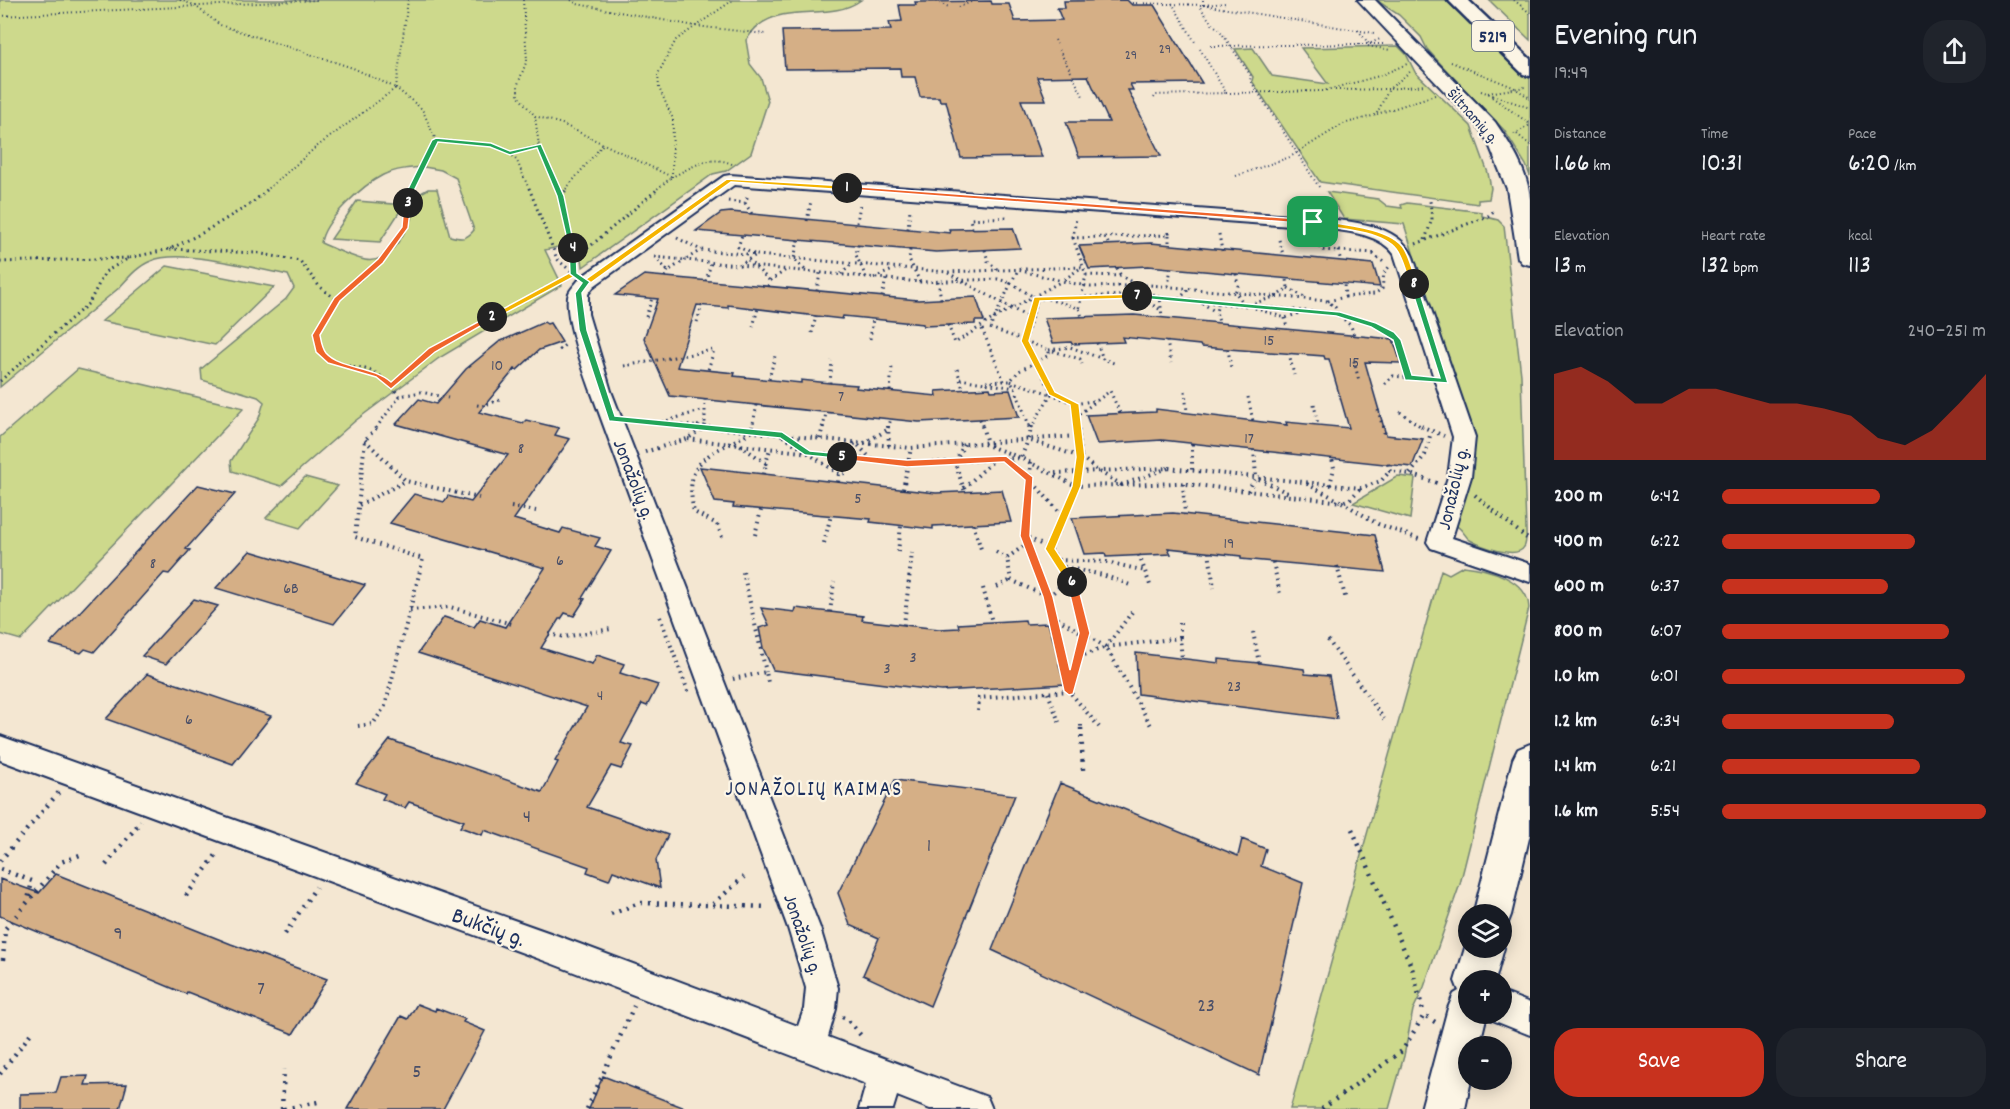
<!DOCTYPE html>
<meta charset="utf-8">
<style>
body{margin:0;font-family:Dekko,sans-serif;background:#20242c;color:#f1f3f6;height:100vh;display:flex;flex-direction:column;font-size:22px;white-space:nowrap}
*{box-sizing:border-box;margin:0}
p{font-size:20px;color:#9ea1a6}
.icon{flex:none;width:33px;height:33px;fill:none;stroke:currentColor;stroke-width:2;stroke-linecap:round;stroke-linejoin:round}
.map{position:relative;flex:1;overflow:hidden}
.sheet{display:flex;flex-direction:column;background:#171b24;width:480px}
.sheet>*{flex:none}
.fabs{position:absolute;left:1458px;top:904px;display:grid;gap:12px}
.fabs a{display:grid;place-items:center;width:54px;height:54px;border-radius:50%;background:#171b24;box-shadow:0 3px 15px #0003;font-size:30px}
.pin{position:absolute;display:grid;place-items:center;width:51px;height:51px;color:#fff;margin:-26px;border-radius:12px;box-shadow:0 3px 9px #0006}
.km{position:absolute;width:30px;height:30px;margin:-15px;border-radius:50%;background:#222;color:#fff;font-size:16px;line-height:30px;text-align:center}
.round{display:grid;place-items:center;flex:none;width:63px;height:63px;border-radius:24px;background:#20242c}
.headline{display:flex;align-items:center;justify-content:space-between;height:102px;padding:0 24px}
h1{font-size:33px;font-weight:600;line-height:45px}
.stats{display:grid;grid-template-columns:repeat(3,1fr);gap:9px;height:102px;padding:6px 24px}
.stats div{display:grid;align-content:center}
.stats b{font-size:26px;font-weight:600}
.stats small{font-size:16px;font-weight:400}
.stats p{font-size:16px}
.chart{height:168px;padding:12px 24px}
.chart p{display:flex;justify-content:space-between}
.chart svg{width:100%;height:108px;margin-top:6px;fill:#c8321e;opacity:.7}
.primary-button{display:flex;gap:12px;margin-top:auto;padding:12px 24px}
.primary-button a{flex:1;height:69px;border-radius:24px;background:#c8321e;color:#fff;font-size:24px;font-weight:600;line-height:69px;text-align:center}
.primary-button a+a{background:#20242c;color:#f1f3f6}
ul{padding:0 24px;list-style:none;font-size:20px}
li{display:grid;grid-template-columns:96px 72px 1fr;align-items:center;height:45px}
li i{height:15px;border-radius:8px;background:#c8321e}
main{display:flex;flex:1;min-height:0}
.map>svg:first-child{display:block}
</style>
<main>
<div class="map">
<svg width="1530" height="1109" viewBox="0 0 1530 1109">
<rect width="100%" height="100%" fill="#f4e7d2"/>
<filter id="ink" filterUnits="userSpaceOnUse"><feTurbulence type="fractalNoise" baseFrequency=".0167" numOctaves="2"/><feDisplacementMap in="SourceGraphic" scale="12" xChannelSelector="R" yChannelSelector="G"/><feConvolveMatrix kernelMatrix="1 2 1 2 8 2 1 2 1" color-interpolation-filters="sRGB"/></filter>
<g filter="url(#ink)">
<path fill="#cdd98c" stroke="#748475" stroke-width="1.5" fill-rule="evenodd" d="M 0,0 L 861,0 C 831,22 788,2 758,26 C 753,29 750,36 746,40 L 750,64 L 761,78 L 768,101 L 751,153 L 726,171 L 713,174 L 583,267 L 580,242 L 545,250 L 562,285 L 439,358 L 355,421 L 281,486 L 232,471 L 231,461 L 259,418 L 264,402 L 258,397 L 202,380 L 201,369 L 286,299 L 294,288 L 288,275 C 255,269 180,248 151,261 C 138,266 129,277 120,287 L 0,387 ZM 424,167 L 441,170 L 456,178 L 474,230 C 466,240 461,239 450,236 L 437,189 L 428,189 L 421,193 C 414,215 395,266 365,260 C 351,257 335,249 321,243 C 323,221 363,185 383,175 C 396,169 410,168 424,167 Z
M 1376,0 L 1447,0 L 1530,79 L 1530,176 L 1526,165 L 1504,130 L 1448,72 L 1427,49 L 1421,37 L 1399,15 Z
M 1489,0 L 1530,0 L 1530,40 Z
M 1398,46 L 1406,54 L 1415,72 L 1471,126 L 1488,173 L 1491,188 L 1489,199 L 1478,200 L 1478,204 L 1320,182 L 1252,81 L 1253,77 L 1235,49 L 1253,48 L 1272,76 L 1328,84 L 1301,48 Z
M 1327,192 L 1378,199 L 1387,206 L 1402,208 L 1401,205 L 1407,203 L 1482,212 L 1482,216 L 1498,220 L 1504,226 L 1521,375 L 1526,529 C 1526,534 1527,543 1524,547 C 1517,560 1480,546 1470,540 C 1463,535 1463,528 1454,525 L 1470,434 L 1404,224 L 1344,219 Z
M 357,201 L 404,205 L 380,242 L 331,239 Z
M 167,266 L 274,287 L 215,345 L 102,321 Z
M 78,369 L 244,408 L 21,640 L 0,634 L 0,437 Z
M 1398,476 L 1415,478 L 1410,519 L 1353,503 Z
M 305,477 L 338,486 L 300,528 L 266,518 Z
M 1463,566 C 1487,568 1528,579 1529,608 L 1460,884 L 1424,987 L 1413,1010 L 1404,1056 L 1389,1109 L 1290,1109 L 1441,570 L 1449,574 Z"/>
<path fill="#d5af86" stroke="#1b2f5e" stroke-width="1.5" d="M 1127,0 L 1132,5 L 1154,5 L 1202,83 L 1130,84 L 1133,90 L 1128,90 L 1161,156 L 1079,157 L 1066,122 L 1109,122 L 1088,76 L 1037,77 L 1046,100 L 1021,100 L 1042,157 L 961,158 L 946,101 L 940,101 L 939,97 L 920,97 L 915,77 L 901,77 L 900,68 L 785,69 L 782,31 L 891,30 L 889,22 L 902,21 L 899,5 L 916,5 L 915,2 L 991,1 L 992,4 L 1009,4 L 1015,21 L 1062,20 L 1057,8 L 1065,8 L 1064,1 Z
M 731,212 L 950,233 L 949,229 L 1013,228 L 1020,248 L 936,252 L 696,231 L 721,213 Z
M 1151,243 L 1373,264 L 1380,287 L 1148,266 L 1089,269 L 1079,246 Z
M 644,275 L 918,300 L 976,297 L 984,321 L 975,321 L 975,324 L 923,326 L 923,324 L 843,316 L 842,319 L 816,316 L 728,305 L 728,308 L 697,305 L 677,367 L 735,373 L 734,376 L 801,383 L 801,380 L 830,383 L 857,385 L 856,388 L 937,396 L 936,391 L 990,388 L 991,391 L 1010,390 L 1019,417 L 919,422 L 670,396 L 644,338 L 658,299 L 615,295 Z
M 1134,315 L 1393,339 L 1401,363 L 1365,362 L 1386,435 L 1423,439 L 1412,467 L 1162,440 L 1097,444 L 1086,415 L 1156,412 L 1156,409 L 1287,425 L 1286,422 L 1349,428 L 1329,359 L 1325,359 L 1324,356 L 1201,347 L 1200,345 L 1122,337 L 1124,342 L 1072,344 L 1071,342 L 1053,343 L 1044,318 Z
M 544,322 L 547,324 L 550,323 L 562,342 L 539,350 L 517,370 L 515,369 L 479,412 L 523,423 L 526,420 L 559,428 L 555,435 L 570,439 L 514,519 L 560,533 L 563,528 L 600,538 L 595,546 L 611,551 L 582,598 L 585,599 L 574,616 L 565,613 L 561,619 L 559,619 L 541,648 L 592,664 L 597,655 L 624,664 L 620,673 L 658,685 L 647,706 L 642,704 L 621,743 L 633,746 L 621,769 L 611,766 L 587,807 L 668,835 L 656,860 L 660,888 L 613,871 L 609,880 L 587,872 L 589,867 L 484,830 L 482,835 L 460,827 L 464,821 L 409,802 L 405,808 L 382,799 L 385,794 L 356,783 L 390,740 L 542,792 L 558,762 L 555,761 L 587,707 L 418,653 L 444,617 L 474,627 L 480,619 L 505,627 L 545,568 L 390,523 L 414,494 L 444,502 L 448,496 L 471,502 L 508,455 L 396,424 L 419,399 L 436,404 L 466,369 L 499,342 Z
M 700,467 L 936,493 L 1002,490 L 1011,522 L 933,526 L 933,529 L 870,522 L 871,519 L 733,507 L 734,504 L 715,502 Z
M 198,485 L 235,494 L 186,549 L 190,550 L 169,574 L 164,573 L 94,652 L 85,649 L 81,653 L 50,644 Z
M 1173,513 L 1375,535 L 1385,572 L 1241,559 L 1241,556 L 1168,548 L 1171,554 L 1106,557 L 1105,553 L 1084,554 L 1072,518 Z
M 250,551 L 365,585 L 334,624 L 216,588 Z
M 194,599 L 218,606 L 166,664 L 142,656 Z
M 761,608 L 795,612 L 796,608 L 830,612 L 863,616 L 862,620 L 939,629 L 959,628 L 958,624 L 1025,620 L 1026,624 L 1048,623 L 1061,664 L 1059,664 L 1065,684 L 941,691 L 773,670 L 763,648 L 759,628 L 769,625 Z
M 1136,653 L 1219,663 L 1219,659 L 1259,663 L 1304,669 L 1305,674 L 1329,676 L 1337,719 L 1138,694 Z
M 147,674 L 271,716 L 233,764 L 106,719 Z
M 895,780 L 1015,795 L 930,1006 L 863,975 L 879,938 L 850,925 L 838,893 Z
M 1060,783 L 1238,856 L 1242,839 L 1266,849 L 1261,866 L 1303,883 L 1259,1075 L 992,950 Z
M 56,874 L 231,944 L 327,979 L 293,1034 L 187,992 L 186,994 L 0,916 L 0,879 L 39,893 Z
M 417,1004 L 435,1011 L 436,1008 L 465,1019 L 463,1022 L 485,1031 L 443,1109 L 347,1109 L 401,1016 L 408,1019 Z
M 88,1076 L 85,1085 L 127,1084 L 120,1109 L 20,1109 L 20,1094 L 56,1093 L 61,1077 Z
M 603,1076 L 685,1108 L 684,1109 L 589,1109 Z"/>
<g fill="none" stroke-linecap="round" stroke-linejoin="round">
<defs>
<path id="minor" d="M 730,175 L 1319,218 C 1351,222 1398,223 1413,257 L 1475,437 L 1471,477 L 1452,538 L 1530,564 L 1530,582 L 1431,548 L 1427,542 L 1448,477 L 1453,437 L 1394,254 C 1378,232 1343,231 1319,228 L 734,185 L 594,286 L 588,294 L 588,314 L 611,391 L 820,928 L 838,988 L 836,1009 L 828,1037 L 987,1097 L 992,1109 L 930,1109 L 897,1096 L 893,1109 L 859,1109 L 866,1084 L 553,964 L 0,760 L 0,736 L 553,934 L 798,1026 L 804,1009 L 806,988 L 788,928 L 591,391 C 584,371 562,312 569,293 C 571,288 577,283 580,278 L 724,176 Z
M 1502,992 L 1530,1003 L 1530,1035 L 1490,1019 L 1488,1014 L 1502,1014 Z"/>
<path id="tertiary" d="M 1358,0 L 1375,0 L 1495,122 C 1510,144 1528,171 1530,199 C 1530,220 1530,243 1530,265 L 1522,263 L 1518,258 L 1507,189 L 1488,142 L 1480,129 Z
M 1530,744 L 1530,834 L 1511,915 L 1506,928 L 1502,929 L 1502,915 L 1473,915 L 1513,759 L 1518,749 Z
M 1468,938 L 1468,948 L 1502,948 L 1502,943 L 1504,948 L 1495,981 L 1468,981 L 1468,1014 L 1487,1014 L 1479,1047 L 1468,1047 L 1468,1080 L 1471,1080 L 1465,1109 L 1421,1109 L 1448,1008 L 1454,994 L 1459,991 L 1455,981 Z"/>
<path id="trunk" d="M 1448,0 L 1468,0 L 1530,59 L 1530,76 L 1523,74 Z"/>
</defs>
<use href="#minor" stroke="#1b2f5e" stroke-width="4"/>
<use href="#tertiary" stroke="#1b2f5e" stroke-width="4"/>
<use href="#trunk" stroke="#1b2f5e" stroke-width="5"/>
<path stroke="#1b2f5e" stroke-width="2" stroke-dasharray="1 3" stroke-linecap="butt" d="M 180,0 L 194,5 L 220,25 L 353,68 L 396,88 L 315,148 L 268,189
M 408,0 L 396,88 L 422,109 L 436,140 L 411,189
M 523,0 L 527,60 L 518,84 L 518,96 L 535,116 L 539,146 L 558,189
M 571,0 L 577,4 L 695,26 L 765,34
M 932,0 L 949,7
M 1203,0 L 1203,5
M 1514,0 L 1530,13
M 1132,3 L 1203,5 L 1226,3
M 1172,3 L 1195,42
M 959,7 L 976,0
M 0,16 L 318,0
M 1358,30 L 1369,44 L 1380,39
M 1055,40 L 1057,44
M 1358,44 L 1384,44
M 1211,46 L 1360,44
M 1368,46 L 1390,50
M 1059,50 L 1071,72
M 1451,62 L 1513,87 L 1530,98
M 1073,77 L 1084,98
M 1335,90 L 1389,89 L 1411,71
M 1481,91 L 1530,108
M 1226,93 L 1323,91 L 1379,76 L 1407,64
M 1488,93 L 1525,87
M 1492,97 L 1530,124
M 1154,98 L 1156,95 L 1226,93 L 1200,49
M 1377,114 L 1435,95
M 535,116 L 562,124 L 672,177 L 657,189
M 1514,134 L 1530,125
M 1517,134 L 1530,145
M 436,140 L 491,145 L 510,153 L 539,146
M 510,153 L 517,161 L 529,189
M 732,164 C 710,154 692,167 672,177 L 673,119 L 659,88 L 658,74 L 676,40 L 733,0
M 1236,176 L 1290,157 L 1343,124 L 1376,115 L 1389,89 L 1425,85
M 1319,187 L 1250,80 L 1251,76 L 1219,29 L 1212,24 L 1201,8 L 1203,5 L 1374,33
M 566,189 L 604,143"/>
<path stroke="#1b2f5e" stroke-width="3" stroke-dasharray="1.5 4" stroke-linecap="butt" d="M 529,188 L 557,259 L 574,274
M 557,188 L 575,259 L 574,270
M 561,196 L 568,188
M 728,201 L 745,203 L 748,195
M 745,203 L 752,214
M 807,221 L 811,201
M 857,223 L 860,204
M 972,228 L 970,219 L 1008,217
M 908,229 L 910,209
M 1219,234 L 1222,251
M 1169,235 L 1169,245
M 1317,236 L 1321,250 L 1377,253
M 1105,237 L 1109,245
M 677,238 L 701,250 L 947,272 L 1082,267 L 1062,281 L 1091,287 L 1150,285 L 1327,301 L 1335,307 L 1337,314 L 1128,295 L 1037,299
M 1073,238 L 1076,218
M 798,240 L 794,259 L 807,272
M 1279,240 L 1283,254
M 1425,240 L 1432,219 L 1430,201
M 1416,244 L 1488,216 L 1495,210
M 858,245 L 856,255 L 866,277
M 170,249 L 256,253 L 300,261 L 319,286 L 337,300
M 910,250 L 909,259 L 920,282
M 985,250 L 988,261 L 998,270
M 1338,251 L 1341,261
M 1373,254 L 1386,264
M 654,257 L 685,260 L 701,250
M 655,257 L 668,271 L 685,260 L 920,282 L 998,279 L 1011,283
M 575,259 L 659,188
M 748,260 L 770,281
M 0,262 L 128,258
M 739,265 L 756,255 L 738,247 L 742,235
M 1117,268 L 1121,276
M 948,273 L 1031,319
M 841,274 L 852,264
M 1236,274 L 1238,286 L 1235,292 L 1245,305
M 1086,275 L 1121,276 L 1160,298 L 1162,317
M 665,277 L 668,271
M 874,278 L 895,269
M 706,281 L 711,263
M 938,281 L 941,299
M 1011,283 L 1037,299 L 1025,341 L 990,328 Z
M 1011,283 L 1018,270 L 1062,281
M 768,286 L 770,281 L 786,270
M 1168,286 L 1171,268
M 1288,288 L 1306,298
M 817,291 L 820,273
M 882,297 L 886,279
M 1139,297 L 1161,310
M 1345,297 L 1374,294 L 1382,289 L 1384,273 L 1389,267
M 1048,299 L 1079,308 L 1082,317
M 1179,299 L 1190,288
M 1328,301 L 1345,297 L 1344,284
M 1202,303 L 1216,312
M 1218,303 L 1216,312 L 1219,322
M 1249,305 L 1277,296 L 1288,288 L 1287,279
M 1079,308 L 1086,275 L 1073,238 L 1169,235 L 1169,230
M 1255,308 L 1285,318 L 1302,312
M 1337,314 C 1387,326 1395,326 1408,378
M 1340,316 L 1351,326 L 1354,335
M 646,317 L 652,298
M 1285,318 L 1287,329
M 697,322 L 702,305
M 948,325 L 955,343 L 994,318 L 1062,281
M 753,327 L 758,308
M 982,329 L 1004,381 L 1010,381 L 1015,388 L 1030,428
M 812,333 L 816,316
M 870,339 L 873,319
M 1025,341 L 1049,350 L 1049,355 L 1036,362 Z
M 1167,341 L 1171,363
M 1097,343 L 1103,359
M 1228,349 L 1231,368
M 559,350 L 566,344
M 1049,350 L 1070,347 L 1114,363
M 1053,351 L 1080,359 L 1082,364
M 1289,353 L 1294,375
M 1354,361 L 1359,381
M 1036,362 L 1052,393 L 1051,394 L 1010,381 L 1019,371 Z
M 624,366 L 714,350 L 708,370
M 957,369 L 963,389
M 769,379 L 775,356
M 960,379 L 1015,388
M 0,381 L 89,303 L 105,272 L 129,258 L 170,249 L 202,233 L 251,204 L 269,188
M 986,382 L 1004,381
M 830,383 L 832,361
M 1385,384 L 1393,376 L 1424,379
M 391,387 L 432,350 L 565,278
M 890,391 L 892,366
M 1185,391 L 1187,412
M 1051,394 L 1075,404 L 1078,428
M 400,396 C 394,390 387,380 379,375 C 352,358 326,377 316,335 L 337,300 L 380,261 L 406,227 L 408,195 L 412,188
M 1248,397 L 1253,421
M 1075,404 L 1097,400
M 1314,404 L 1318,425
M 477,405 L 482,406 L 503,399
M 1378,410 L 1383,428
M 1400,412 L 1423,428
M 1075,417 L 1110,391 L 1120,413
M 980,419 L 983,428
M 633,420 L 711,428
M 662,422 L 704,410
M 376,428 L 400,396 L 421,392 L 448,398
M 705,428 L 705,400
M 752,428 L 757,405
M 823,428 L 826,413
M 888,428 L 891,419
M 1031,428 L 1051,394"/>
<path stroke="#1b2f5e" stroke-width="4" stroke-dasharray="1.5 4.5" stroke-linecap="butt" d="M 697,426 L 911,448 L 1077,436
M 706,426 L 687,439 L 907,464 L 1021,458 L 1028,440
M 888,426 L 889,446
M 982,426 L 987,443
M 1029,426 L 1030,429
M 1032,426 L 1028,440 L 1081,457 L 1078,426
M 1383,426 L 1385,435
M 1421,426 L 1444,436
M 783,436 L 839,474 L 845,473 L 847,457
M 820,439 L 823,426
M 365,440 L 406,481 L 479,498
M 735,442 L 766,463 L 770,449
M 864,443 L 887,430
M 964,444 L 955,463 L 965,492
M 984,444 L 1021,458 L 1076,486
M 1192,444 L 1192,470
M 645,452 L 687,439
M 833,456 L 856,443 L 872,460
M 1081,457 L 1098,471 L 1122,485 L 1076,486 Z
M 1006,459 L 1030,479 L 1064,517 L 1076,486
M 1031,462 L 1025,536 L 1050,549 L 1064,517
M 1388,464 L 1390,471 L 1410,474 L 1437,483
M 1168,468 L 1122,485 L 1178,483 L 1342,502 L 1378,524 L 1419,539
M 1055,473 L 1168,468 L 1361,488 L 1381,481 L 1390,471
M 764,474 L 766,463
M 1410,474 L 1425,455 L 1431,432
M 1259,479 L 1290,494
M 838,482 L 839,474
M 1183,484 L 1185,515
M 1307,484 L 1342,502 L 1350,499 L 1361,488
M 1330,485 L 1334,468 L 1332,458
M 964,488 L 994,460
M 903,489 L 911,448
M 1248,491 L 1256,477 L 1254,450
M 1475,495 L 1530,541
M 359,505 L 406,481
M 511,507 L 536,511
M 973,524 L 982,552
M 755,535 L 761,510
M 1025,536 L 1053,616 L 1106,647 L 1152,727
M 722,537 L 717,524 L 694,512 C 682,458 710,455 751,432 L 752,426
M 824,543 L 831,515
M 1028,543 L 1007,558 L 1011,580 L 1048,597 L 1078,570
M 1050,549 L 1070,578 L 1085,633 L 1069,691 L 1099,727
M 898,552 L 901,526
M 996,552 L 1007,558
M 1209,552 L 1214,588
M 1139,555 L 1150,585
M 1058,560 L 1107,562 L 1145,571
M 1273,562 L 1280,594
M 1337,566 L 1346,600
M 1064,567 L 1103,575 L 1133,586
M 743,572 L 766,672
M 997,587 L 1011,580
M 983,588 L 992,622
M 410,610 L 450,607 L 512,624
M 830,612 L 834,582
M 660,617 L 689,694
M 1180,623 L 1180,638
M 904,625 L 912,553
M 1253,632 L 1259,663
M 549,634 L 564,637 L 611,629
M 1328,640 L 1384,719
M 1106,647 L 1132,612
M 1079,657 L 1106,647 L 1180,638 L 1182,659
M 733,679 L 766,672 L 768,683
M 1048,693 L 1059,722
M 978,711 L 979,698 L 1069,691 L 1053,617
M 1081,725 L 1081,729
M 358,726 L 373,724 L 385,706 L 423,559 L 355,537 L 365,440 L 378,426"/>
<path stroke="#1b2f5e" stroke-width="4.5" stroke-dasharray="2 6" stroke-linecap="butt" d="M 1081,728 L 1083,770
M 1352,829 L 1412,968 L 1424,1015
M 0,861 L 59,792
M 106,865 L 141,821
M 0,869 L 32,881 L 28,900
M 186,896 L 219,851
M 713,904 L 744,877
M 611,914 L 639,903 L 768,907
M 285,934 L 316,887
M 3,960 L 5,929 L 61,862 L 80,855
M 842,1017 L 847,1019 L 864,1039
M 0,1074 L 31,1033
M 282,1109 L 284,1069
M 284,1109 L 318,1102
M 587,1109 L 634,1006
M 1322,1109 L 1402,1051 L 1424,1015 L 1435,1022"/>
<use href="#minor" fill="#fcf5e5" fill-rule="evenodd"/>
<use href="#tertiary" fill="#fcf5e5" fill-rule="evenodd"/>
<use href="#trunk" fill="#fcf5e5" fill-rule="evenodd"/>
</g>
</g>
<path fill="#f0652b" stroke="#fff" stroke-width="1.5" d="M 847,186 L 1313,220 L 1317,222 L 1313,224 L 845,189 Z"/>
<path fill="#f5b400" stroke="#fff" stroke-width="1.5" d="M 727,179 L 847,186 L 850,188 L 847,190 L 731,182 L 589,284 L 584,284 L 573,277 L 494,319 L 488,317 L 571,272 L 576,272 L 586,279 Z"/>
<path fill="#f0652b" stroke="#fff" stroke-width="1.5" d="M 408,201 L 411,203 L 408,228 L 383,263 L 340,301 L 320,335 C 321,340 322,348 326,353 C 340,369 373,366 391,382 L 429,348 L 489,316 L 496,317 L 435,352 L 391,389 L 376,377 L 328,363 L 316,352 L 312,335 L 334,298 L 378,259 L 402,227 L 404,203 Z"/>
<path fill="#22a559" stroke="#fff" stroke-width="1.5" d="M 436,138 L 491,143 L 510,151 L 541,144 L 564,196 L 575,250 L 569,248 L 557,196 L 537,148 L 510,155 L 490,147 L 438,142 L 412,195 L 411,203 L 405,205 L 405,195 L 432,140 Z"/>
<path fill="#22a559" stroke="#fff" stroke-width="1.5" d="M 573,246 L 576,248 L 577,273 L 590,282 L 582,293 L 587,330 L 615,416 L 782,432 L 810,451 L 842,454 L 846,457 L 845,459 L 805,455 L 780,438 L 609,421 L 579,330 L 575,293 L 582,283 L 570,274 L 569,248 Z"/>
<path fill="#f0652b" stroke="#fff" stroke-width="1.5" d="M 842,454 L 907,460 L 1006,456 L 1033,477 L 1030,536 L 1053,597 L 1070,670 L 1079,633 L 1067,582 L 1068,580 L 1072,579 L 1077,582 L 1090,633 L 1073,694 L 1069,695 L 1064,691 L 1043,597 L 1020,536 L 1025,480 L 1004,462 L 907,467 L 839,459 L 837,457 Z"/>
<path fill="#f5b400" stroke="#fff" stroke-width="1.5" d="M 1137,294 L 1141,296 L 1140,298 L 1040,301 L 1029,341 L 1055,392 L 1079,404 L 1085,457 L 1081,486 L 1055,549 L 1077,582 L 1072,586 L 1068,585 L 1045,549 L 1072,486 L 1076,457 L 1070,405 L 1049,395 L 1021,341 L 1034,297 Z"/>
<path fill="#22a559" stroke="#fff" stroke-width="1.5" d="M 1414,282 L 1417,284 L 1448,383 L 1405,380 L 1393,340 L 1371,327 L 1336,316 L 1137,298 L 1134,296 L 1137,294 L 1340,312 L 1376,323 L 1394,332 L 1401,340 L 1412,375 L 1440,378 L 1410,284 Z"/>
<path fill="#f5b400" stroke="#fff" stroke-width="1.5" d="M 1313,220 C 1337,224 1391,227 1404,249 C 1410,259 1413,273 1417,284 L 1414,287 L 1410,284 C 1406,273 1403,258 1396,249 C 1381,230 1334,228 1311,224 Z"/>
<g text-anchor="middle" stroke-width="4.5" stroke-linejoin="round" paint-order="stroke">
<g font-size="14" fill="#4a4f68">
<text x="1165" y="53">29</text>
<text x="1131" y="59">29</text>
</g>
<g font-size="16" fill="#1b2f5e" stroke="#fcf5e5">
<text transform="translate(1474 115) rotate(48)" y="6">Šiltnamių g.</text>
</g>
<g font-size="16" fill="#4a4f68">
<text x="1269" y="345">15</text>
<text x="1354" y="367">15</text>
<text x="497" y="370">10</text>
<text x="841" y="401">7</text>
<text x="1249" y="443">17</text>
<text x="521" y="453">8</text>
<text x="858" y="503">5</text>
<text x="1229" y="548">19</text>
<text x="560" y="565">6</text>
<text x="153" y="568">8</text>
<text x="291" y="593">6B</text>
<text x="913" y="662">3</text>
<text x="887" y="673">3</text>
<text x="1234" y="691">23</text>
<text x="600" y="700">4</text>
<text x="189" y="724">6</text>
</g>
<rect fill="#fcf5e5" stroke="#5e6a86" stroke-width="1.5" x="1472" y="21" width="42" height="30" rx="4.5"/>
<g font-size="18" font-weight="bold" fill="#1b2f5e">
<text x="1493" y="42">5219</text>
</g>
<g font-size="20" fill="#1b2f5e" stroke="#fcf5e5">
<text transform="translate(635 479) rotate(69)" y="7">Jonažolių g.</text>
<text transform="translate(1452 488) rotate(-77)" y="7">Jonažolių g.</text>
<text transform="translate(804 934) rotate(71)" y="7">Jonažolių g.</text>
</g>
<g font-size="20" fill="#4a4f68">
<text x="527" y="822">4</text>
<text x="929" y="851">1</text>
<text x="118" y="939">9</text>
<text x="261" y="994">7</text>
<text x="1206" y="1011">23</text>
<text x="417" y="1077">5</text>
</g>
<g font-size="21" letter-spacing="1.5" fill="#1b2f5e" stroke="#fcf5e5">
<text x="814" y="795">JONAŽOLIŲ KAIMAS</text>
</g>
<g font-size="24" fill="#1b2f5e" stroke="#fcf5e5">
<text transform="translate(489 926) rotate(20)" y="8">Bukčių g.</text>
</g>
</g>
</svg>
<div class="fabs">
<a><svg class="icon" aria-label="layers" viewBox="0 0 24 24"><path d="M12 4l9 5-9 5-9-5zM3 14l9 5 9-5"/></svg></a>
<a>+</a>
<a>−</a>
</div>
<div class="pin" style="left:1313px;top:222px;background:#1e9e55"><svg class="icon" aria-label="arrive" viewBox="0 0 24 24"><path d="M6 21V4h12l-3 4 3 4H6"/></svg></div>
<b class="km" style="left:847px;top:188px">1</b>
<b class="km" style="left:492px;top:317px">2</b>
<b class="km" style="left:408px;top:203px">3</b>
<b class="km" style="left:573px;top:248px">4</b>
<b class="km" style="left:842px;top:457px">5</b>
<b class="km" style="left:1072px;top:582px">6</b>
<b class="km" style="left:1137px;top:296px">7</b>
<b class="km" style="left:1414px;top:284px">8</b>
</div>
<section class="sheet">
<div class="headline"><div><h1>Evening run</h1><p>19:49</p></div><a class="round"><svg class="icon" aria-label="share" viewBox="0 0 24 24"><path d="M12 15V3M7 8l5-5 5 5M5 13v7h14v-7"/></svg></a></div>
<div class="stats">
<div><p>Distance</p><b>1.66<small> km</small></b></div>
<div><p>Time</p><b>10:31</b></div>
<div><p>Pace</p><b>6:20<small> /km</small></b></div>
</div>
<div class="stats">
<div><p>Elevation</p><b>13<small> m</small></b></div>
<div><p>Heart rate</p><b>132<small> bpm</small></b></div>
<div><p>kcal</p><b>113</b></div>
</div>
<div class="chart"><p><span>Elevation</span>240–251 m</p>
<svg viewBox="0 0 160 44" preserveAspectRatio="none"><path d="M0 44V9L10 6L20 12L30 21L40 21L50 15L60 15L70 18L80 21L90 21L100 23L110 26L120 35L130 38L140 32L150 21L160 9V44z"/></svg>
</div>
<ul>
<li><b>200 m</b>6:42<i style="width:60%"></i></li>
<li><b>400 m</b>6:22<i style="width:73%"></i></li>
<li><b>600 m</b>6:37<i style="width:63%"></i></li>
<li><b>800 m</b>6:07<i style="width:86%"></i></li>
<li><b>1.0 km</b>6:01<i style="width:92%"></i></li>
<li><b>1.2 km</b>6:34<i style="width:65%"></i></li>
<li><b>1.4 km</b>6:21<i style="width:75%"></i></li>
<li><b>1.6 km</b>5:54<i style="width:100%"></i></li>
</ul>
<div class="primary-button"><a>Save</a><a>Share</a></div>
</section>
</main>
